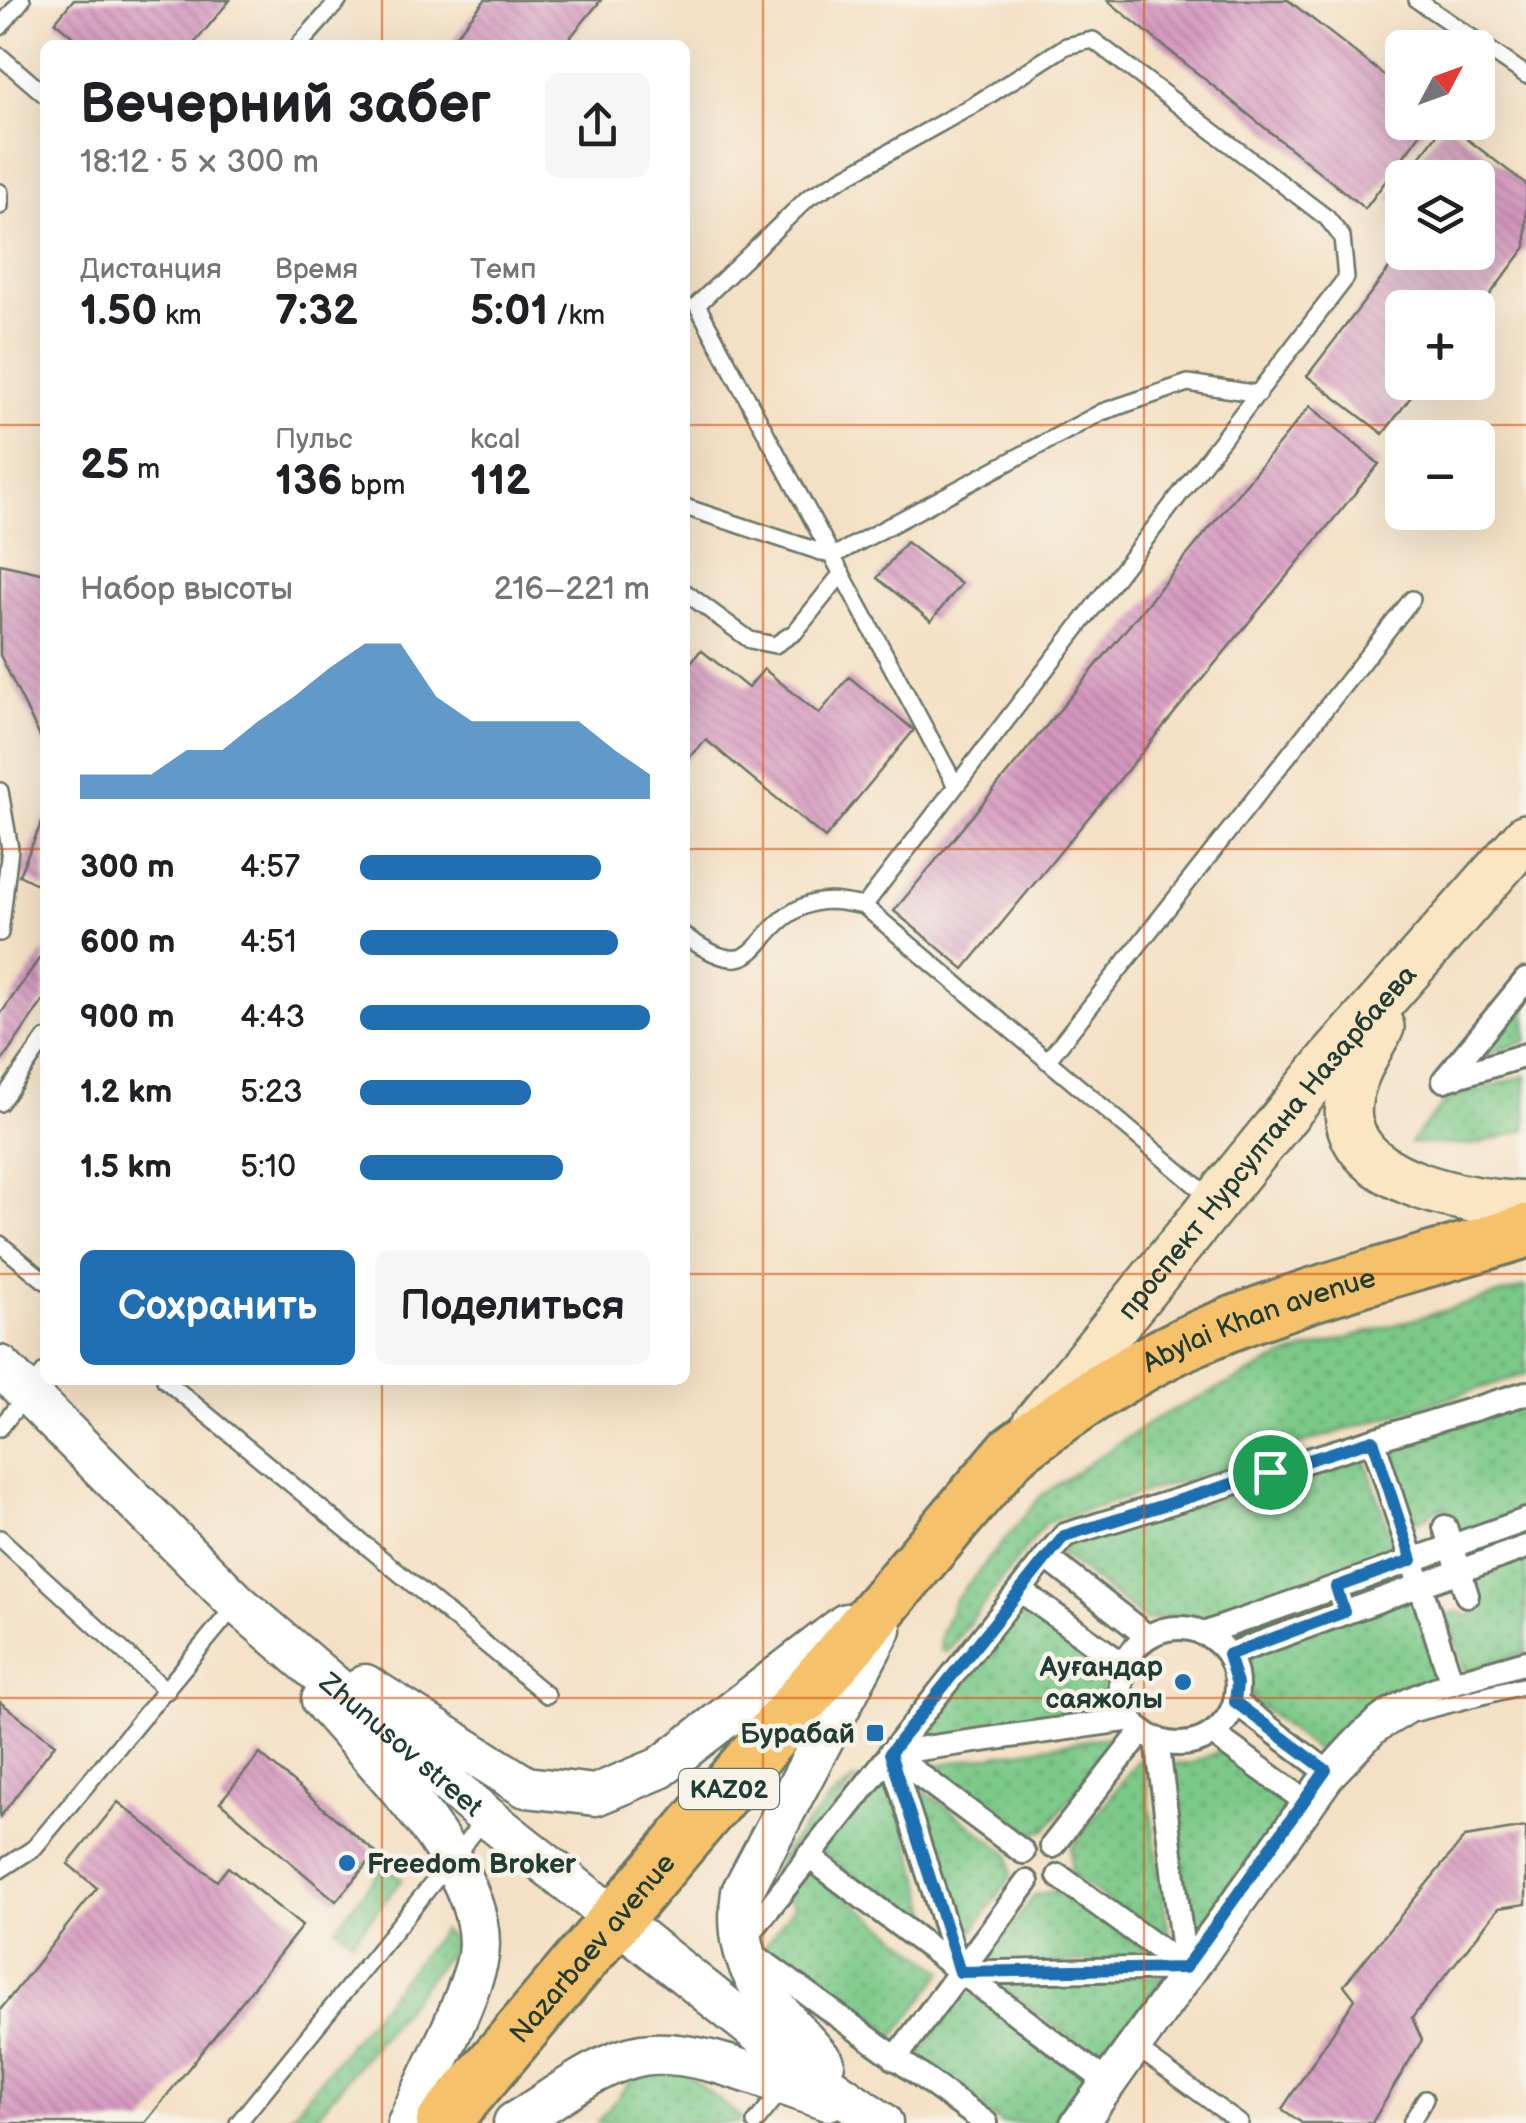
<!DOCTYPE html>
<html lang="ru">
<meta charset="utf-8">
<style>
body{margin:0;font-family:"Balsamiq Sans",sans-serif;background:#f6f6f6;color:#202124;height:100vh;display:flex;flex-direction:column;font-size:38px;white-space:nowrap}
*{box-sizing:border-box;margin:0}
p{font-size:32px;color:#757577}
.icon{flex:none;width:55px;height:55px;fill:none;stroke:currentColor;stroke-width:2;stroke-linecap:round;stroke-linejoin:round}
.map{position:relative;flex:1;overflow:hidden}
.drawer{position:absolute;left:40px;top:40px;width:650px;height:1345px;display:flex;flex-direction:column;background:#fff;border-radius:15px;box-shadow:0 10px 40px #0002}
.drawer>*{flex:none}
.needle{width:65px;rotate:49deg}
.tools{position:absolute;left:1385px;top:30px;display:grid;gap:20px}
.tools a{display:grid;place-items:center;width:110px;height:110px;border-radius:15px;background:#fff;box-shadow:0 10px 40px #0002;font-size:50px}
.pin{position:absolute;display:grid;place-items:center;width:85px;height:85px;color:#fff;margin:-42px;border:5px solid #fff;border-radius:50%;box-shadow:0 2px 10px #0007}
.round{display:grid;place-items:center;flex:none;width:105px;height:105px;border-radius:15px;background:#f6f6f6}
.head{display:flex;align-items:center;justify-content:space-between;height:170px;padding:0 40px}
h1{font-size:55px;font-weight:700;line-height:75px}
.metrics{display:grid;grid-template-columns:repeat(3,1fr);gap:15px;height:170px;padding:10px 40px}
.metrics div{display:grid;align-content:center}
.metrics b{font-size:42px;font-weight:700}
.metrics small{font-size:28px;font-weight:400}
.metrics p{font-size:28px}
.chart{height:280px;padding:20px 40px}
.chart p{display:flex;justify-content:space-between}
.chart svg{width:100%;height:180px;margin-top:10px;fill:#1f6fb2;opacity:.7}
.cta{display:flex;gap:20px;margin-top:auto;padding:20px 40px}
.cta a{flex:1;height:115px;border-radius:15px;background:#1f6fb2;color:#fff;font-size:40px;font-weight:700;line-height:115px;text-align:center}
.cta a+a{background:#f6f6f6;color:#202124}
ul{padding:0 40px;list-style:none;font-size:32px}
li{display:grid;grid-template-columns:160px 120px 1fr;align-items:center;height:75px}
li i{height:25px;border-radius:12px;background:#1f6fb2}
.map>svg:first-child{display:block}
</style>
<div class="map">
<svg width="1526" height="2123" viewBox="0 0 1526 2123">
<defs>
<pattern id="green-dots" width="8" height="8" patternUnits="userSpaceOnUse" patternTransform="scale(2.5)"><rect width="8" height="8" fill="#7cc988"/><path d="M2 2h.1M6 6h.1" fill="none" stroke="#65a470" stroke-width="1.8" stroke-linecap="round"/></pattern>
<pattern id="building-back-hatch" width="6" height="6" patternUnits="userSpaceOnUse" patternTransform="scale(2.5)"><rect width="6" height="6" fill="#d697bf"/><path d="M-1 5l2 2M0 0l6 6M5-1l2 2" fill="none" stroke="#ad7c9c"/></pattern>
</defs>
<rect width="100%" height="100%" fill="#f7f3e8"/>
<filter id="ink" filterUnits="userSpaceOnUse"><feTurbulence type="fractalNoise" baseFrequency=".01" numOctaves="2"/><feDisplacementMap in="SourceGraphic" scale="20" xChannelSelector="R" yChannelSelector="G"/><feConvolveMatrix kernelMatrix="1 2 1 2 8 2 1 2 1" color-interpolation-filters="sRGB"/></filter>
<filter id="wash" filterUnits="userSpaceOnUse"><feTurbulence type="fractalNoise" baseFrequency=".0048" numOctaves="4" result="noise"/><feDisplacementMap in="SourceGraphic" scale="40" xChannelSelector="R" yChannelSelector="G"/><feGaussianBlur stdDeviation="2.25" result="paint"/><feColorMatrix in="noise" values="0 0 0 0 0 0 0 0 0 0 0 0 0 0 0 0 0 1.4 0 .05"/><feComposite in="paint" operator="in"/></filter>
<g filter="url(#wash)">
<rect width="100%" height="100%" fill="#f4e0c4"/>
<path fill="url(#green-dots)" stroke="#4e835e" stroke-width="2.5" d="M 1526,994 L 1526,1042 L 1474,1058 Z
M 1526,1076 L 1526,1130 L 1473,1145 L 1410,1143 L 1447,1099 Z
M 1526,1287 L 1526,1374 L 1045,1523 L 947,1652 L 940,1650 L 941,1633 L 955,1600 L 1042,1495 L 1155,1419 L 1286,1356 Z
M 1526,1403 L 1526,1513 L 1453,1539 L 1455,1520 L 1448,1509 L 1440,1508 L 1415,1523 L 1390,1447 Z
M 1364,1455 L 1397,1557 L 1213,1623 L 1182,1615 L 1146,1621 L 1058,1552 L 1066,1545 Z
M 1526,1553 L 1526,1653 L 1465,1671 L 1446,1615 L 1458,1611 L 1469,1616 L 1481,1607 L 1481,1599 L 1464,1576 Z
M 1410,1593 L 1439,1680 L 1328,1760 L 1252,1700 L 1244,1656 Z
M 1019,1600 L 1106,1666 L 1103,1689 L 1106,1713 L 906,1742 Z
M 1118,1735 L 1046,1830 L 1020,1837 L 922,1767 Z
M 1220,1751 L 1293,1803 L 1191,1942 L 1170,1764 L 1192,1763 Z
M 1142,1755 L 1171,1947 L 1071,1874 L 1071,1849 Z
M 887,1767 L 940,1945 L 820,1851 Z
M 858,1778 L 771,1889 C 765,1861 835,1790 858,1778 Z
M 910,1780 L 1009,1854 L 1011,1877 L 961,1948 Z
M 385,1865 L 402,1879 L 353,1940 L 336,1927 Z
M 807,1867 L 944,1971 L 888,2045 L 762,1949 L 795,1905 L 785,1896 Z
M 1059,1890 L 1159,1959 L 983,1966 L 1035,1895 Z
M 442,1930 L 457,1943 L 311,2123 L 285,2123 Z
M 1165,1975 L 1101,2059 L 992,1982 Z
M 966,1989 L 1090,2077 L 1057,2123 L 1001,2123 L 915,2061 Z
M 656,2050 L 741,2118 L 737,2123 L 597,2123 Z"/>
<g id="blocks">
<path fill="url(#building-back-hatch)" d="M 73,0 L 230,0 L 193,45 L 83,45 L 55,22 Z
M 485,0 L 601,0 L 564,45 L 448,45 Z
M 1107,0 L 1288,0 L 1402,89 L 1402,122 L 1429,122 L 1365,209 Z
M 1446,123 L 1526,184 L 1526,247 L 1480,308 L 1402,308 L 1402,382 L 1422,382 L 1383,434 L 1307,376 L 1402,252 L 1478,252 L 1478,178 L 1404,178 Z
M 1402,180 L 1402,209 L 1389,198 Z
M 1310,406 L 1379,464 L 964,969 L 894,911 Z
M 906,542 L 961,584 L 931,621 L 877,578 Z
M 0,564 L 45,574 L 45,747 L 0,655 Z
M 701,650 L 748,688 L 764,669 L 819,714 L 849,677 L 914,730 L 825,838 L 706,740 L 685,761 L 685,656 L 692,661 Z
M 45,815 L 45,888 L 19,875 Z
M 45,950 L 45,998 L 0,1064 L 0,1015 Z
M 0,1702 L 55,1744 L 0,1817 Z
M 260,1754 L 376,1853 L 336,1901 L 220,1802 Z
M 118,1802 L 217,1881 L 228,1867 L 302,1926 L 145,2123 L 0,2123 L 0,2010 L 97,1888 L 68,1864 Z
M 1526,1827 L 1526,1904 L 1499,1908 L 1412,2018 L 1422,2040 L 1372,2123 L 1302,2123 L 1282,2109 L 1355,1999 L 1344,1985 L 1465,1837 Z"/>
</g>
</g>
<g filter="url(#ink)">
<use href="#blocks" fill-opacity="0" stroke="#6a7666" stroke-width="2.5"/>
<g fill="none" stroke-linecap="round" stroke-linejoin="round">
<defs>
<path id="service" d="M 1417,0 L 1526,75
M 0,27 L 22,0
M 299,45 L 339,0
M 0,56 L 45,95
M 0,192 L 0,206
M 685,507 L 833,556 L 1102,412 L 1188,383 L 1259,394
M 685,592 L 750,640 L 775,645 L 795,632 L 842,573
M 956,786 L 1346,278 L 1342,237 L 1327,218 L 1093,40 L 1066,46 L 977,103 L 809,197 L 697,305 L 956,786 L 864,906 L 1213,1200
M 0,791 L 10,849 L 0,933
M 685,936 C 761,990 748,932 802,907 C 823,897 843,902 864,906
M 1047,1061 L 1412,599
M 0,1103 L 45,1039
M 0,1244 L 45,1281
M 165,1380 L 547,1695
M 0,1428 L 45,1371
M 0,1538 L 167,1691
M 0,1870 L 34,1848 L 235,1606
M 1142,2052 L 1240,2123
M 238,2123 L 484,1820
M 755,2123 L 785,2086
M 1092,2123 L 1337,1778 L 1379,1734 L 1412,1714 L 1526,1685
M 1411,2123 L 1425,2099"/>
<path id="pedestrian" d="M 1444,1080 L 1526,980
M 1444,1080 L 1526,1055
M 1445,1527 L 1467,1595
M 1046,1557 L 1065,1535 L 1526,1393
M 1020,1590 L 1125,1666
M1121 1686a58 58 0 1 1 116 0a58 58 0 1 1-116 0Z
M 1203,1634 L 1526,1520
M 1228,1655 L 1526,1547
M 1452,1683 L 1526,1662
M 1235,1702 L 1326,1771
M 1132,1719 L 890,1753 L 960,1973 L 1185,1968 L 1157,1739
M 1213,1734 L 1305,1801
M 890,1753 L 1023,1852
M 1052,1846 L 1142,1731
M 808,1856 L 1104,2080
M 1059,1876 L 1189,1971
M 753,1928 L 1046,1557 L 1148,1637
M 751,1953 L 986,2123
M 895,2059 L 1027,1882
M 1072,2123 L 1326,1771 C 1372,1720 1386,1704 1452,1683 L 1373,1440"/>
<g id="tertiary">
<path id="s1" d="M 0,1366 L 237,1603 L 487,1817 L 800,2066 L 882,2123"/>
<path d="M 365,1685 L 526,1787 L 595,1795 L 660,1768 L 846,1624"/>
<path d="M 322,1700 C 375,1764 503,1882 475,1969 C 459,2021 430,2073 408,2123"/>
<path d="M 824,2063 C 775,2006 730,1973 742,1892 L 881,1629"/>
<path d="M 514,2123 C 553,2100 597,2063 642,2055 C 695,2046 777,2084 828,2100"/>
</g>
<g id="secondary">
<path d="M 1381,1027 C 1366,1055 1344,1088 1349,1121 C 1361,1187 1474,1202 1526,1205"/>
<path id="s2" d="M 1035,1424 L 1332,1058 L 1526,837"/>
</g>
<g id="trunk">
<path id="s3" d="M 443,2123 L 1012,1452 C 1066,1412 1124,1372 1186,1343 C 1293,1294 1414,1266 1526,1231"/>
</g>
</defs>
<use href="#service" stroke="#6a7666" stroke-width="20"/>
<use href="#pedestrian" stroke="#6a7666" stroke-width="28"/>
<use href="#tertiary" stroke="#6a7666" stroke-width="45"/>
<use href="#secondary" stroke="#6a7666" stroke-width="50"/>
<use href="#trunk" stroke="#6a7666" stroke-width="58"/>
<use href="#service" stroke="#fff" stroke-width="15"/>
<use href="#pedestrian" stroke="#fff" stroke-width="22"/>
<use href="#tertiary" stroke="#fff" stroke-width="40"/>
<use href="#secondary" stroke="#fbe6c4" stroke-width="45"/>
<use href="#trunk" stroke="#f5c16b" stroke-width="52"/>
</g>
</g>
<g fill="none" stroke-linecap="round" stroke-linejoin="round" filter="url(#ink)">
<defs>
<path id="route" d="M 1373,1440 L 1412,1560 L 1336,1587 L 1344,1612 L 1228,1655 L 1237,1684 L 1235,1702 L 1326,1770 L 1185,1968 L 960,1972 L 890,1753 L 1064,1536 Z"/>
</defs>
<use href="#route" stroke="#fff" stroke-width="20"/>
<use href="#route" stroke="#1f6fb2" stroke-width="12"/>
</g>
<path fill="none" stroke="#d45610" stroke-width="2.5" stroke-opacity="0.55" d="M 382,0 L 382,45M 763,0 L 763,2123M 1144,0 L 1144,2123M 0,425 L 45,425M 685,425 L 1526,425M 0,849 L 45,849M 685,849 L 1526,849M 0,1274 L 45,1274M 685,1274 L 1526,1274M 382,1380 L 382,2123M 0,1698 L 1526,1698"/>
<g fill="#1f6fb2" stroke="#f7f3e8" stroke-width="4">
<circle cx="1183" cy="1682" r="10"/>
<rect x="865" y="1723" width="20" height="20" rx="5"/>
<circle cx="347" cy="1863" r="10"/>
</g>
<g text-anchor="middle" stroke-width="9" stroke-linejoin="round" paint-order="stroke">
<rect fill="#f7f3e8" stroke="#60746a" stroke-width="2.5" x="679" y="1769" width="100" height="40" rx="8"/>
<g font-size="25" font-weight="bold" fill="#1f3d34">
<text x="729" y="1798">KАZ02</text>
</g>
<g font-size="28" fill="#1f3d34" stroke="#f7f3e8">
<text dy="10" stroke="none"><textPath href="#s2" startOffset="365">проспект Нурсултана Назарбаева</textPath></text>
<text dy="10" stroke="none"><textPath href="#s3" startOffset="1162">Abylai Khan avenue</textPath></text>
<text dy="10" stroke="none"><textPath href="#s1" startOffset="552">Zhunusov street</textPath></text>
<text dy="10" stroke="none"><textPath href="#s3" startOffset="230">Nazarbaev avenue</textPath></text>
</g>
<g font-size="28" font-weight="bold" fill="#1f3d34" stroke="#f7f3e8" text-anchor="end">
<text x="1163" y="1676">Ауғандар<tspan x="1163" dy="32">саяжолы</tspan></text>
<text x="855" y="1743">Бурабай</text>
<text x="367" y="1873" text-anchor="start">Freedom Broker</text>
</g>
</g>
</svg>
<div class="tools">
<a><svg class="needle" viewBox="-14 -14 28 28"><path d="M0-13l5 13h-10z" fill="#e53935"/><path d="M0 13l5-13h-10z" fill="#757577"/></svg></a>
<a><svg class="icon" aria-label="layers" viewBox="0 0 24 24"><path d="M12 4l9 5-9 5-9-5zM3 14l9 5 9-5"/></svg></a>
<a>+</a>
<a>−</a>
</div>
<div class="pin" style="left:1270px;top:1472px;background:#1e9e55"><svg class="icon" aria-label="arrive" viewBox="0 0 24 24"><path d="M6 21V4h12l-3 4 3 4H6"/></svg></div>
<section class="drawer">
<div class="head"><div><h1>Вечерний забег</h1><p>18:12 · 5 × 300 m</p></div><a class="round"><svg class="icon" aria-label="share" viewBox="0 0 24 24"><path d="M12 15V3M7 8l5-5 5 5M5 13v7h14v-7"/></svg></a></div>
<div class="metrics">
<div><p>Дистанция</p><b>1.50<small> km</small></b></div>
<div><p>Время</p><b>7:32</b></div>
<div><p>Темп</p><b>5:01<small> /km</small></b></div>
</div>
<div class="metrics">
<div><b>25<small> m</small></b></div>
<div><p>Пульс</p><b>136<small> bpm</small></b></div>
<div><p>kcal</p><b>112</b></div>
</div>
<div class="chart"><p><span>Набор высоты</span>216–221 m</p>
<svg viewBox="0 0 160 44" preserveAspectRatio="none"><path d="M0 44V38L10 38L20 38L30 32L40 32L50 25L60 19L70 12L80 6L90 6L100 19L110 25L120 25L130 25L140 25L150 32L160 38V44z"/></svg>
</div>
<ul>
<li><b>300 m</b>4:57<i style="width:83%"></i></li>
<li><b>600 m</b>4:51<i style="width:89%"></i></li>
<li><b>900 m</b>4:43<i style="width:100%"></i></li>
<li><b>1.2 km</b>5:23<i style="width:59%"></i></li>
<li><b>1.5 km</b>5:10<i style="width:70%"></i></li>
</ul>
<div class="cta"><a>Сохранить</a><a>Поделиться</a></div>
</section>
</div>
